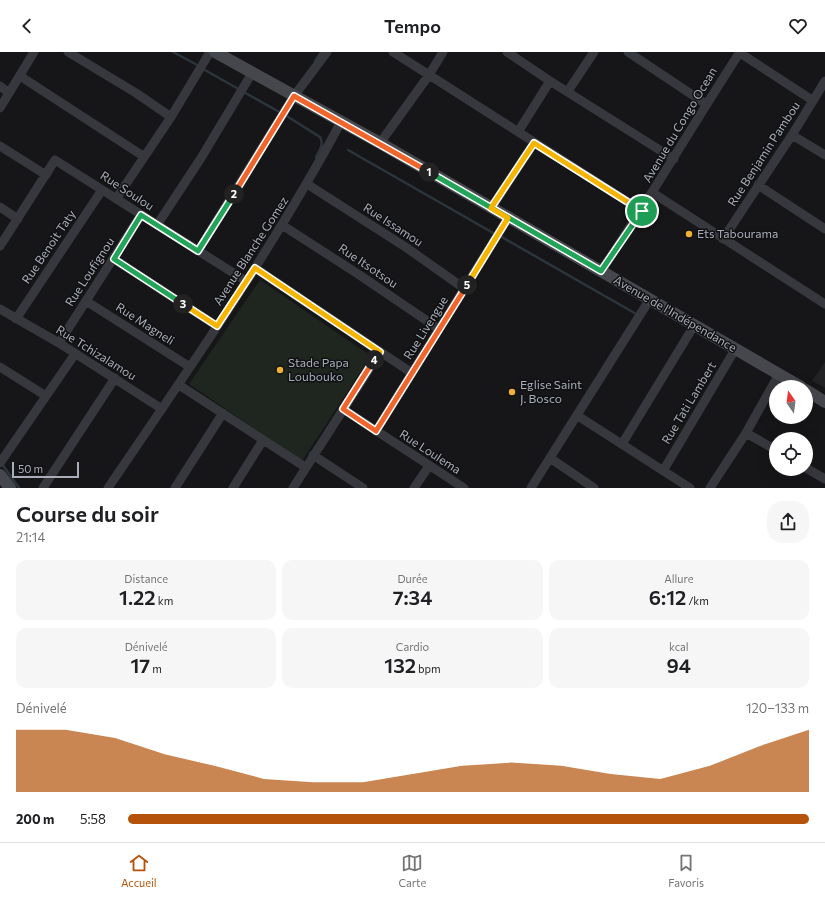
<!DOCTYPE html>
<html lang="fr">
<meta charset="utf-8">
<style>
body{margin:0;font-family:Commissioner,sans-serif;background:#f6f6f6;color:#202124;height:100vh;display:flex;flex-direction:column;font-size:15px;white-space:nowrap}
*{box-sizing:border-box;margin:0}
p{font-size:13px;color:#757577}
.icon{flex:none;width:22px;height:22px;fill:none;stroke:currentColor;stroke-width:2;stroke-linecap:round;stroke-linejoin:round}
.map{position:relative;height:436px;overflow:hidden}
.sheet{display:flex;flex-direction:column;background:#fff;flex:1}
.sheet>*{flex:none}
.needle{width:26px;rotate:346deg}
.buttons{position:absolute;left:769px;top:328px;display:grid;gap:8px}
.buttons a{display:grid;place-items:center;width:44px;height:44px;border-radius:50%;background:#fff;box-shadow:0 4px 16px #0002;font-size:20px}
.scale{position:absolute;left:12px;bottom:10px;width:67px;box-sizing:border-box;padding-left:4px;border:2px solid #a8adb8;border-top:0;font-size:11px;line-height:14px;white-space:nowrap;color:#a8adb8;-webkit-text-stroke:3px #111113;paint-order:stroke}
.pin{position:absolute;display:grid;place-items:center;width:34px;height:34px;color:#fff;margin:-17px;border:2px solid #fff;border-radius:50%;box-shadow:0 1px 4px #0007}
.km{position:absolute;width:20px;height:20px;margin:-10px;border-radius:50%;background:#222;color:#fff;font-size:11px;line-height:20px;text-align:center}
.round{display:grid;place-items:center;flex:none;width:42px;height:42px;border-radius:16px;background:#f6f6f6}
.head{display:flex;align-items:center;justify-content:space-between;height:68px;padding:0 16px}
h1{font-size:22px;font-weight:600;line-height:30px}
.stats{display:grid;grid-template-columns:repeat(3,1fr);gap:6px;height:68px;padding:4px 16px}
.stats div{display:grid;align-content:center;border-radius:10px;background:#f6f6f6;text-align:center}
.stats b{font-size:20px;font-weight:600}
.stats small{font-size:11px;font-weight:400}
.stats p{font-size:11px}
.chart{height:112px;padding:8px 16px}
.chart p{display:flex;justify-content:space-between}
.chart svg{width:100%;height:72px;margin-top:4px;fill:#b45309;opacity:.7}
ul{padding:0 16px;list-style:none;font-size:13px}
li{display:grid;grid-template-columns:64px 48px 1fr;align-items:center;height:30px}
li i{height:10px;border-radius:5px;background:#b45309}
header{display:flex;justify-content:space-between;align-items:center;height:52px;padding:0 16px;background:#fff;font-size:18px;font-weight:600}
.tab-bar{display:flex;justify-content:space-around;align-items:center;height:56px;border-top:1px solid #e0e0e0;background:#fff;font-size:11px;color:#757577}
.tab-bar a{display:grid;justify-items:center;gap:2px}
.tab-bar .current{color:#b45309}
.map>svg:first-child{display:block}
</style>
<header><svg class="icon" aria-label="back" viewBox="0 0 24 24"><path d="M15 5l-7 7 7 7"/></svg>Tempo<svg class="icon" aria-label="heart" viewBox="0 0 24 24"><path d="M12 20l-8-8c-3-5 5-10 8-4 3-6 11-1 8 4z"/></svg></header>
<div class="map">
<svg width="825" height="436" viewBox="0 0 825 436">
<rect width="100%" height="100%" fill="#161618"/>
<path fill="#222225" d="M 825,310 L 825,336 L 812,329 Z"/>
<path fill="#1e261f" d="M 260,228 L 371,304 L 302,409 L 189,332 Z"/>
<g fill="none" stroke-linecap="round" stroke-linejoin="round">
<path stroke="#2c353c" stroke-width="2.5" d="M 173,0 L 199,14
M 315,9 L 321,0
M 203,17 L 281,61
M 285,63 L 320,85 C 324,92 320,98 316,105
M 348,98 L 495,182
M 500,184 L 638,263
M 2,412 L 19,436"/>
<path stroke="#37383d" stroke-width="9" d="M 68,0 L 136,41 L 171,65
M 393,0 L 642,159
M 507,0 L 550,29 L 674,107
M 628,0 L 706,52
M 740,1 L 812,48
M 20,24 L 143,104
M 0,34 L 9,41
M 568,39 L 594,0
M 0,56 L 34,0
M 518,80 L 550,29
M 792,83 L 825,103
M 380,91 L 429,23 L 443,0
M 0,94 L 46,123 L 49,118
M 55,108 L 246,229
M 307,132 L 407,196 L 465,237
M 758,133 L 825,177
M 653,141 L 825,252
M 116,147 L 171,65 L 210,0
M 0,155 L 18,167
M 491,156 L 534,91
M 157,173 L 201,106 L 252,21
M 282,173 L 358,222 L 439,277
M 723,187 L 792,83 L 825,29
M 0,194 L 55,108
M 198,199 L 294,44 L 327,0
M 114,207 L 217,274
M 255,216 L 412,321
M 601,219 C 650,147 693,72 740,0
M 86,249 L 190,315
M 0,257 L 59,291 L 162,357
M 16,267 L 102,138
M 59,291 L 141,163
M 0,315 L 46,344
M 179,333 L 305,415
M 343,357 L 464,436
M 578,364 L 690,436
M 376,379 L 508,166
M 746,381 L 776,398
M 622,392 L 695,272
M 313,403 L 363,436
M 550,406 L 594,436
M 0,411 L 75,302
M 806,416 L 825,427
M 663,419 L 736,296
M 43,436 L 115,326
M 108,436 C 189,317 272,198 341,70
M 175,436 L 223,361
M 233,436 L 263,388
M 293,436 L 380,300
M 414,436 L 429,414
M 531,436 L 650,247
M 710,436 L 746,381 L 779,322"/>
<path stroke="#45474d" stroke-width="12" d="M 215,0 L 380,91 L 801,335
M 806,338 L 825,350
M 0,423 L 10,436"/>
</g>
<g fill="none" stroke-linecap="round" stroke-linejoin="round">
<defs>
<path id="split-1" d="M 429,120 L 601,219 L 642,159"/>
<path id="split-2" d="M 234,142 L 294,44 L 429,120"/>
<path id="split-3" d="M 183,252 L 114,207 L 141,163 L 198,199 L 234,142"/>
<path id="split-4" d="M 183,252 L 217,274 L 255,216 L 380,300 L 374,308"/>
<path id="split-5" d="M 374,308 L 343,357 L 376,379 L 467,233"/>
<path id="split-6" d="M 467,233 L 508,166 L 491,156 L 534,91 L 642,159"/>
</defs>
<use href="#split-1" stroke="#fff" stroke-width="8"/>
<use href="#split-2" stroke="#fff" stroke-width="8"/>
<use href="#split-3" stroke="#fff" stroke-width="8"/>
<use href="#split-4" stroke="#fff" stroke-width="8"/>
<use href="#split-5" stroke="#fff" stroke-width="8"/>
<use href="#split-6" stroke="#fff" stroke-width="8"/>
<use href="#split-1" stroke="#22a559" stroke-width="5"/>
<use href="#split-2" stroke="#f0652b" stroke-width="5"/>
<use href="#split-3" stroke="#22a559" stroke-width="5"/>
<use href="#split-4" stroke="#f5b400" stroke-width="5"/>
<use href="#split-5" stroke="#f0652b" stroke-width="5"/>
<use href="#split-6" stroke="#f5b400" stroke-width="5"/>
</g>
<g fill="#f2b134" stroke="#111113" stroke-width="1.5">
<circle cx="689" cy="182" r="4"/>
<circle cx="280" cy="318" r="4"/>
<circle cx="512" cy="340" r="4"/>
</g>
<g text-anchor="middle" stroke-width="3" stroke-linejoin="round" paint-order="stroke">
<g font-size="12" fill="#a8adb8" stroke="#111113">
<text transform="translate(680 73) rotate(-59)" y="4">Avenue du Congo Ocean</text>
<text transform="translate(764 102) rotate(-57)" y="4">Rue Benjamin Pambou</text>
<text transform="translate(127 139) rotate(33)" y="4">Rue Soulou</text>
<text transform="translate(393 173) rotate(33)" y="4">Rue Issamou</text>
<text transform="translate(49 195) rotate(-56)" y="4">Rue Benoit Taty</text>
<text transform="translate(251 199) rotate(-57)" y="4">Avenue Blanche Gomez</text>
<text transform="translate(368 214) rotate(34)" y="4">Rue Itsotsou</text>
<text transform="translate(90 220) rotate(-57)" y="4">Rue Loufignou</text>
<text transform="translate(675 262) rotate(30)" y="4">Avenue de l'Indépendance</text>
<text transform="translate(145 272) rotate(33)" y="4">Rue Magneli</text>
<text transform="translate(426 276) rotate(-58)" y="4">Rue Livengue</text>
<text transform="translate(96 301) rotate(32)" y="4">Rue Tchizalamou</text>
<text transform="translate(689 351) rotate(-59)" y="4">Rue Tati Lambert</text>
<text transform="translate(430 400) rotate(33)" y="4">Rue Loulema</text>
</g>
<g font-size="12" fill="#a8adb8" stroke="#111113" text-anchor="start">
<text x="697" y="186">Ets Tabourama</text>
<text x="288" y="315">Stade Papa<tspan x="288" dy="14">Loubouko</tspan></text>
<text x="520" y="337">Eglise Saint<tspan x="520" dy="14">J. Bosco</tspan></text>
</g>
</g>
</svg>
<div class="buttons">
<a><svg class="needle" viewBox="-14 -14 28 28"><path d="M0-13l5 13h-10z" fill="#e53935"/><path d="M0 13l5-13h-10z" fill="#757577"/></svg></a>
<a><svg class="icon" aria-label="locate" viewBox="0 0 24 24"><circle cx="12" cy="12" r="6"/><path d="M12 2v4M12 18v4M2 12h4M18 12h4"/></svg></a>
</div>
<div class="scale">50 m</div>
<div class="pin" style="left:642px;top:159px;background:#1e9e55"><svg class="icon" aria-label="arrive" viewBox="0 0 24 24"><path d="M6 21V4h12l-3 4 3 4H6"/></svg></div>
<b class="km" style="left:429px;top:120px">1</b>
<b class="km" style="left:234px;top:142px">2</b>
<b class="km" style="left:183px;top:252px">3</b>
<b class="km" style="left:374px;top:308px">4</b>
<b class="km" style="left:467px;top:233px">5</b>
</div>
<section class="sheet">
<div class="head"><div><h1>Course du soir</h1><p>21:14</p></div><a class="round"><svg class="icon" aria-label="share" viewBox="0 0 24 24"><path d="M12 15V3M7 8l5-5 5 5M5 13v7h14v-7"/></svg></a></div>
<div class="stats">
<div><p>Distance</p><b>1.22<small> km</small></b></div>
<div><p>Durée</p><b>7:34</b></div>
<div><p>Allure</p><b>6:12<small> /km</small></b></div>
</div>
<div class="stats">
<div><p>Dénivelé</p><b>17<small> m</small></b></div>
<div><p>Cardio</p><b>132<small> bpm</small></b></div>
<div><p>kcal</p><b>94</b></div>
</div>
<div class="chart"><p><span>Dénivelé</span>120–133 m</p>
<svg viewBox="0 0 160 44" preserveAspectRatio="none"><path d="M0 44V6L10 6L20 11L30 21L40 28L50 36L60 38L70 38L80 33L90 28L100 26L110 28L120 33L130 36L140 28L150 16L160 6V44z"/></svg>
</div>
<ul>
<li><b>200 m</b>5:58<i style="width:100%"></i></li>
</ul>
</section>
<nav class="tab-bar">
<a class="current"><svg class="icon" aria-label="home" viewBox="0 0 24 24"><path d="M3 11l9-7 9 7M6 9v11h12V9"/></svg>Accueil</a>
<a><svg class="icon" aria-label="map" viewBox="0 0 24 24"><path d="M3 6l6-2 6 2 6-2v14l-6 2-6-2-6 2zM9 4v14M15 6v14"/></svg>Carte</a>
<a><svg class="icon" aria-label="saved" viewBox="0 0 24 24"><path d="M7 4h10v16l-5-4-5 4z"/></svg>Favoris</a>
</nav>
